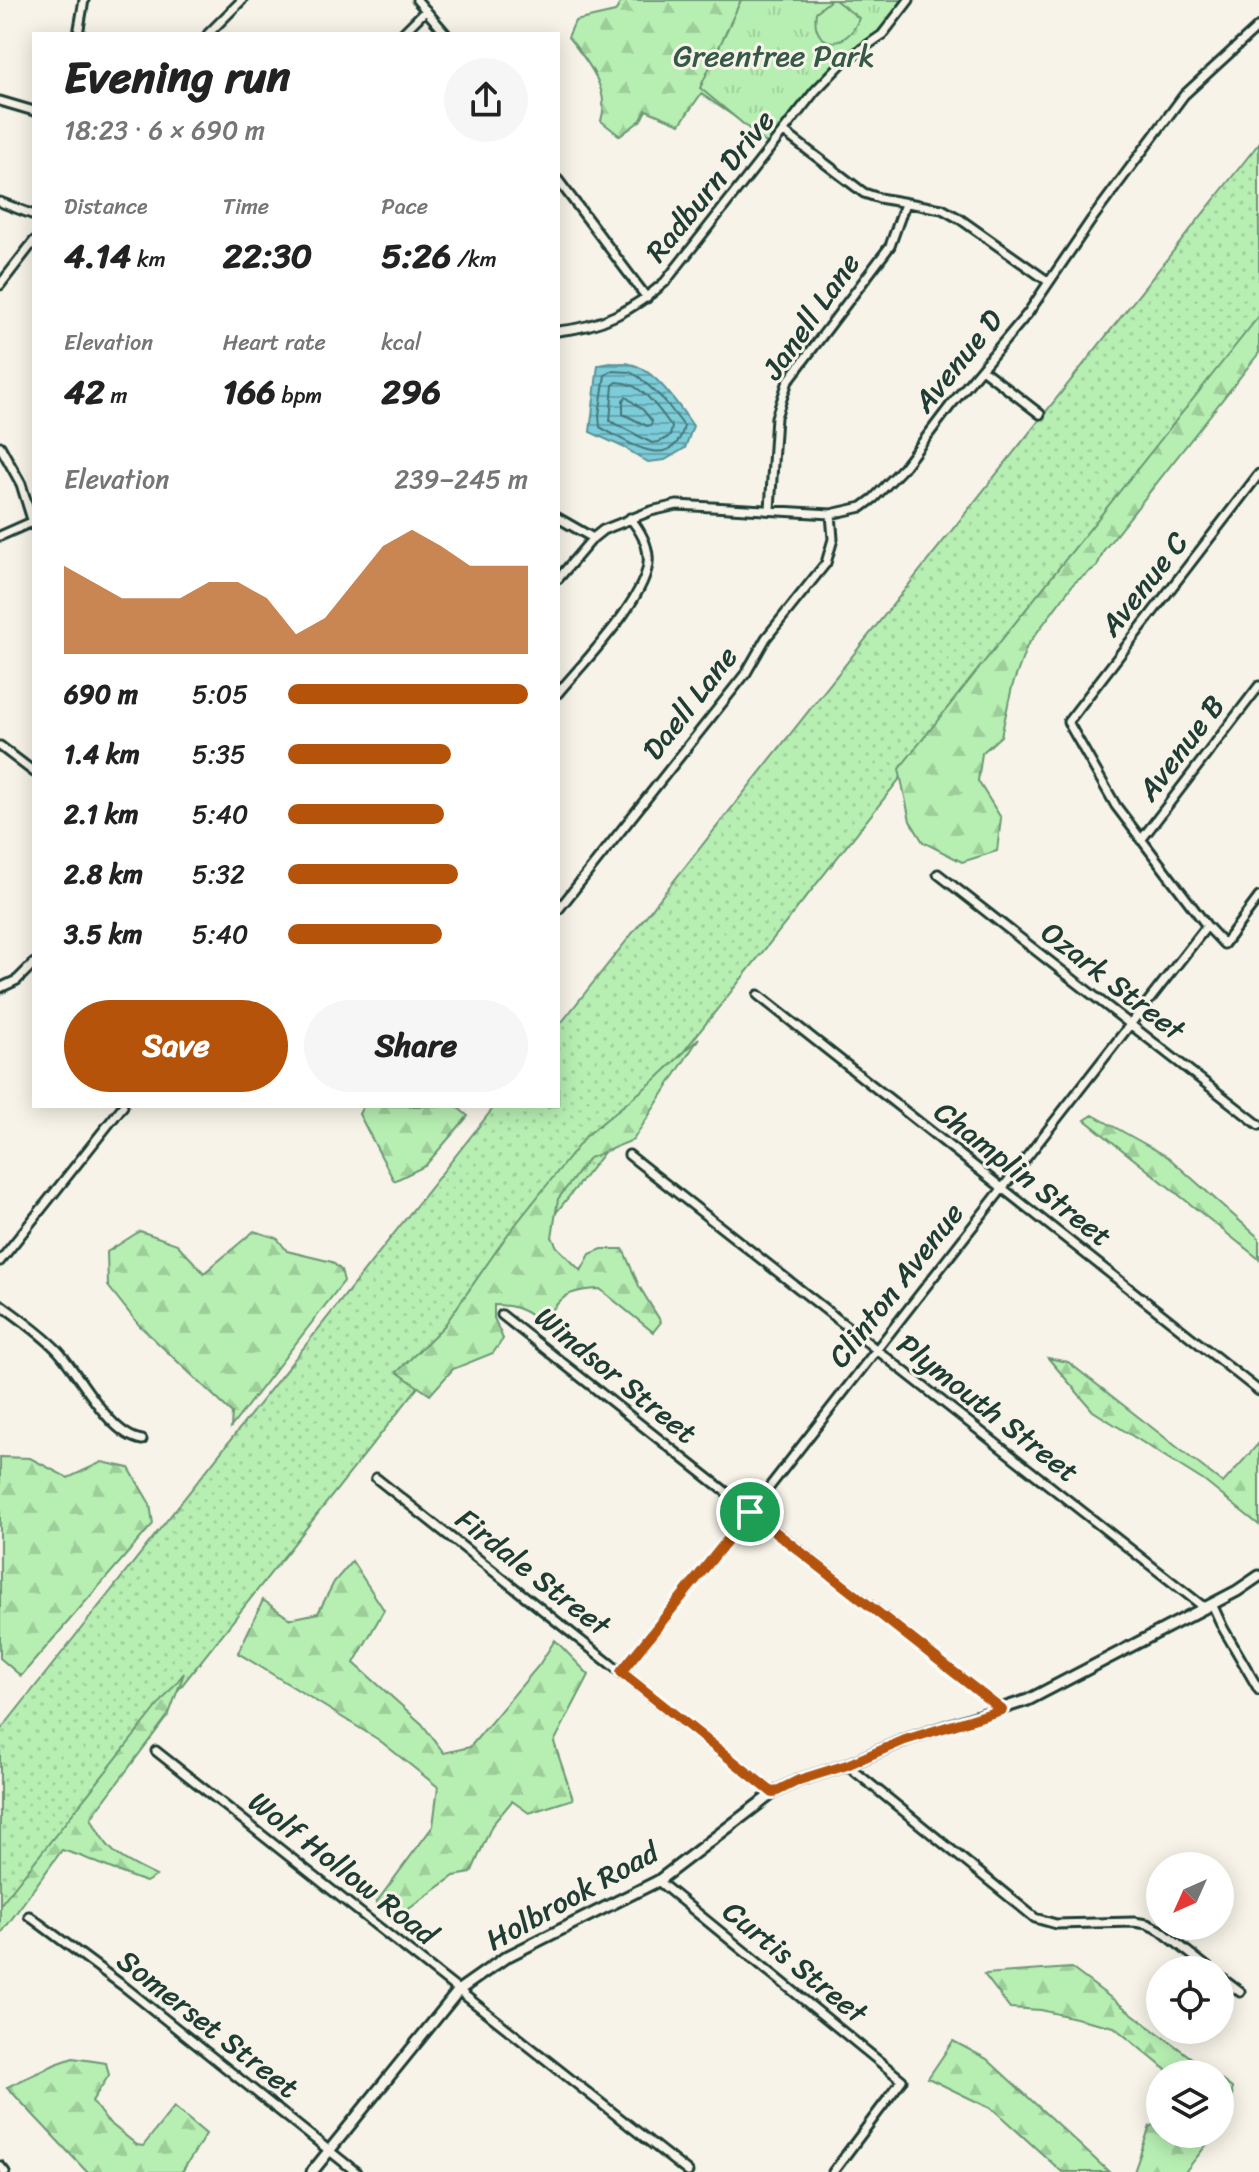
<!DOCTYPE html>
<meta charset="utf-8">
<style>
body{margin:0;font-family:Sriracha,sans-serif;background:#f6f6f6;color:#222;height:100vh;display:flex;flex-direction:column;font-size:30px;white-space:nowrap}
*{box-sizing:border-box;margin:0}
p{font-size:26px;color:#767676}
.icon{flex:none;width:44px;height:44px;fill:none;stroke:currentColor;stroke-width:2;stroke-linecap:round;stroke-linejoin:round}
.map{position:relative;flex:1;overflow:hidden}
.drawer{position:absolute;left:32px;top:32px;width:528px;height:1076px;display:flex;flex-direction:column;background:#fff;border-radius:0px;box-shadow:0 4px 20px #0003}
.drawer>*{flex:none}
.needle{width:52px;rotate:225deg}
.controls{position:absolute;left:1146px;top:1852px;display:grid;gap:16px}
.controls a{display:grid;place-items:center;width:88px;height:88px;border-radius:50%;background:#fff;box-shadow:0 4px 20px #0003;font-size:40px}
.pin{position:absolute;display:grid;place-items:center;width:68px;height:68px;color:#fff;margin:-34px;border:4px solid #fff;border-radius:50%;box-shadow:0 2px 8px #0007}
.round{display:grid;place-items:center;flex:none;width:84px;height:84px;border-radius:42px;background:#f6f6f6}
.headline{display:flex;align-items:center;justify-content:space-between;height:136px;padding:0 32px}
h1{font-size:44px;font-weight:700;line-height:60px}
.stats{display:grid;grid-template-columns:repeat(3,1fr);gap:12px;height:136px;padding:8px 32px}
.stats div{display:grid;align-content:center}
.stats b{font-size:34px;font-weight:700}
.stats small{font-size:22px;font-weight:400}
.stats p{font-size:22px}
.chart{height:224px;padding:16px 32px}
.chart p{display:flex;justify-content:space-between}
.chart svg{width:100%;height:144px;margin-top:8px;fill:#b45309;opacity:.7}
.primary-button{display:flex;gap:16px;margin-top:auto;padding:16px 32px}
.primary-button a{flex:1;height:92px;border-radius:48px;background:#b45309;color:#fff;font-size:32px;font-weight:700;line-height:92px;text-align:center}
.primary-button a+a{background:#f6f6f6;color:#222}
ul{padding:0 32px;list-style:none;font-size:26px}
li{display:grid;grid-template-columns:128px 96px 1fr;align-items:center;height:60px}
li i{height:20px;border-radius:10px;background:#b45309}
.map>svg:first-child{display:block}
</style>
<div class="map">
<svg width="1259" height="2172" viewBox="0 0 1259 2172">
<defs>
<pattern id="grass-dots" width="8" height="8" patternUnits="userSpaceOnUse" patternTransform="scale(2)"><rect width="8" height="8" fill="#b7efb2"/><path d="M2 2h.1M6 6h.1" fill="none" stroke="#9dce9a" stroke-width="1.8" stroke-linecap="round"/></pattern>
<pattern id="forest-firs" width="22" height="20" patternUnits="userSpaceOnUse" patternTransform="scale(2)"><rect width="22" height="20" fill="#b7efb2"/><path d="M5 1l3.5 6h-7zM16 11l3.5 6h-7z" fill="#9dce9a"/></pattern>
<pattern id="park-tufts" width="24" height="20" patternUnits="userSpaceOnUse" patternTransform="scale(2)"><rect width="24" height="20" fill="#b7efb2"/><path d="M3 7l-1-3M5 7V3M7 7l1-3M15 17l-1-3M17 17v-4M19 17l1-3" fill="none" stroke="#9dce9a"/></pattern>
<pattern id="water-rules" width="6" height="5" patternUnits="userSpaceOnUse" patternTransform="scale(2)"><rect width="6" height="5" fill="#7dccd9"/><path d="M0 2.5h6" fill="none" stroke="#66a7b1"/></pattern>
</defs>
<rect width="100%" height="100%" fill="#f7f3e8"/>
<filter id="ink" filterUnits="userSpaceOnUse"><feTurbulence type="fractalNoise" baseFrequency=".0125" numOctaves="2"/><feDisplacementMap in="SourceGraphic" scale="16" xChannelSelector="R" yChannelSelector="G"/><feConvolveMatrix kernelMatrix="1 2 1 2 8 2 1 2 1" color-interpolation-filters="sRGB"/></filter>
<g filter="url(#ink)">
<path fill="url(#grass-dots)" stroke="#6b9673" stroke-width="2" d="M 1259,143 L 1259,325 L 0,1915 L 0,1731 L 495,1106 L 558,1106 L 558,1027 Z"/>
<path fill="url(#forest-firs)" stroke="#6b9673" stroke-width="2" d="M 622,0 L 746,0 L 738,119 L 701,94 L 680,124 L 646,110 L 641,120 L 620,136 L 601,121 C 611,90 587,60 568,37 L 575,21 L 615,12 Z
M 1259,316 L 1259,353 L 1104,550 L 1097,566 L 1074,583 L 1027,646 L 1012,687 L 1001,736 L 982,753 L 978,781 L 1001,818 L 997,851 L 962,862 L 923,842 L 910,821 L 899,769 Z
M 699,1038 L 633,1140 L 589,1158 L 558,1199 L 552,1237 L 557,1247 L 581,1271 L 590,1254 L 602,1249 L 623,1249 L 639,1286 L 661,1322 L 653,1332 L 600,1289 C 565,1290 561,1297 542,1324 C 527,1310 514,1305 494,1305 L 494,1318 L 503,1339 L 493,1353 L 453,1369 L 430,1395 L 397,1372 L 444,1326 L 508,1234 L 586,1136 L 656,1079 Z
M 363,1106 L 456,1106 L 468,1116 L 425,1166 L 394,1181 L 359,1114 Z
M 1093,1115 L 1168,1157 L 1259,1238 L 1259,1259 L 1085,1120 Z
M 140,1231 L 177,1244 L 204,1273 L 254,1231 L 277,1238 L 287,1251 L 332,1262 L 341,1270 L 344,1281 L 231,1427 L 232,1413 L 139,1325 L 108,1286 L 107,1252 Z
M 1048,1358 L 1068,1362 L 1223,1483 L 1259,1443 L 1259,1525 L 1204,1481 L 1093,1411 Z
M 0,1457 L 30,1458 L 68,1478 L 102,1462 L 129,1468 L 150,1504 L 153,1524 L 21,1676 L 0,1658 Z
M 352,1561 L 384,1610 L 354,1663 L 422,1724 L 444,1753 L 470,1747 L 539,1665 L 555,1640 L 589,1675 L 554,1742 L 573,1799 L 529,1813 L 512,1801 L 492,1825 L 471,1873 L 454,1876 L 399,1916 L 376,1903 L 433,1826 L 438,1787 L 379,1740 L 238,1653 L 263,1600 L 290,1619 L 318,1613 L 334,1582 Z
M 184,1673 L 169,1714 L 91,1818 C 109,1855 120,1858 156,1876 L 146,1882 C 117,1873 91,1858 62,1850 L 0,1935 L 0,1905 Z
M 1071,1968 L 1213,2074 L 1171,2074 L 1114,2027 L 1041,2010 L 1010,2008 L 984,1974 Z
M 953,2041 L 987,2059 L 1109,2172 L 1062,2172 L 994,2110 L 928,2078 Z
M 73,2058 L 106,2063 L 109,2075 L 92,2101 L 106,2120 L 137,2145 L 143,2146 L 174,2107 L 206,2134 L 182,2172 L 87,2172 L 7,2087 L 56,2064 Z
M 1220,2079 L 1232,2088 L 1233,2111 L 1220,2127 Z
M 1160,2123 L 1160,2134 L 1215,2134 L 1185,2172 L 1134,2172 L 1150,2126 Z"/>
<path fill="url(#park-tufts)" stroke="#6b9673" stroke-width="2" d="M 741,0 L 900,0 L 903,2 L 882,35 L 843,63 L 771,147 L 700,88 Z"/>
<path fill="#b7efb2" stroke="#6b9673" stroke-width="2" d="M 831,0 L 835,0 L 859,18 C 848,51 810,50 816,12 Z"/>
<path fill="url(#water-rules)" stroke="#579397" stroke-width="2" d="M 611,363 C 617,364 625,362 630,364 C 654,368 680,407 693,426 L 685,448 L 665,460 L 648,462 L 625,448 L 590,432 L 598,365 Z"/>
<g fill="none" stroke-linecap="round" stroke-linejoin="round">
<path stroke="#457676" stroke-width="2" d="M 612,371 L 630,372 L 639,377 L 664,400 L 684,426 C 673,475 626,441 600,427 L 599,415 L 605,375 Z
M 617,382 C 641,382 659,409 672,427 L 670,436 L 659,442 L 652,443 L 610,421 L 613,385 Z
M 626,397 L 643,410 L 652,421 L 651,425 L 647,426 L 623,414 L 623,400 Z"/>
<defs>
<path id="minor" d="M 417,0 L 446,34
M 78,34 L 84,0
M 208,34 L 242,0
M 402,34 L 426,10
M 0,101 L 34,111
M 784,132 L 864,193 L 879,198 L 942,209 L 960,219 L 1049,282
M 558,180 L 647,298
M 0,202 L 34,215
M 0,285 L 34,241
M 558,331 C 601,327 633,310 665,282 L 815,91 L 843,62 L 882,35 L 909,0
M 983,370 L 1040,414
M 0,446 L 21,484 L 34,526
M 1259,474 L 1068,722 L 1116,806 L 1207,926 L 1224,944 L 1259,897
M 770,509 L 776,417 L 788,381 L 890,246 L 905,204
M 558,518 L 593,538
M 0,536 L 34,521
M 558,579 L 593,538 L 603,530 L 651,511 L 677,505 L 831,514 L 862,507 L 874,498 L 903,468 L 950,406 L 1028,313 L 1092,219 L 1184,95 L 1259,26
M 558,693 C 582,664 653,592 648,556 C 647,541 639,529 630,518
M 0,746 L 34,772
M 1141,840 L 1259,686
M 938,874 L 1259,1125
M 558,910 L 746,673 L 766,638 L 826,563 L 833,539 L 831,514
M 0,988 L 17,980 L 34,963
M 758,995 L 1259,1391
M 629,1155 L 1205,1608
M 0,1261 L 123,1106
M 0,1304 C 20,1319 41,1333 58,1351 C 81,1376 109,1435 142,1440
M 502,1315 L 1002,1710
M 376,1478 L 773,1793
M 1212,1604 L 1223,1628 L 1259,1690
M 621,1672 L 750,1512 L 1207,926
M 156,1751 L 688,2172
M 847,1765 L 1035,1918 L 1056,1924 L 1134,1922 L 1147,1924 L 1160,1930 L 1211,1970
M 658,1881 L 902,2080 L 833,2172
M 29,1916 L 126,1988 L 356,2172
M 1220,1977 L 1240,1992
M 0,2166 L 5,2172"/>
<path id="tertiary" d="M 312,2172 L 459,1990 L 506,1957 L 658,1881 L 773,1793 L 799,1780 L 847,1765 L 905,1740 L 1028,1700 L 1237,1591 L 1259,1576"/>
</defs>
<use href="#minor" stroke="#1f3d34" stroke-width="13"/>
<use href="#tertiary" stroke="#1f3d34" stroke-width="15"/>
<use href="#minor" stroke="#f7f3e8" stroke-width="7"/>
<use href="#tertiary" stroke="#f7f3e8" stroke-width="9"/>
</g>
</g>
<g fill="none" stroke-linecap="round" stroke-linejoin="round" filter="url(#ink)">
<defs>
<path id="route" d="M 750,1512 L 1002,1710 L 905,1740 L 847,1765 L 799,1780 L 773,1793 L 621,1672 Z"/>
</defs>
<use href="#route" stroke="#fff" stroke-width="16"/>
<use href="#route" stroke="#b45309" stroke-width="10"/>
</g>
<g text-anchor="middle" stroke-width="6" stroke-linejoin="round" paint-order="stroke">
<g font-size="30" fill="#365847" stroke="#f7f3e8">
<text x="774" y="66">Greentree Park</text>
</g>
<g font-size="30" fill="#1f3d34" stroke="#f7f3e8">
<text transform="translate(710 186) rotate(-51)" y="10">Radburn Drive</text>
<text transform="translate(811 316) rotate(-55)" y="10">Janell Lane</text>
<text transform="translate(958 361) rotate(-51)" y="10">Avenue D</text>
<text transform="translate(1144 584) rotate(-52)" y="10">Avenue C</text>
<text transform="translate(690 703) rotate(-52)" y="10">Daell Lane</text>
<text transform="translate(1181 748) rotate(-53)" y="10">Avenue B</text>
<text transform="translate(1113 981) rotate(38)" y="10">Ozark Street</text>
<text transform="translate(1023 1174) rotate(38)" y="10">Champlin Street</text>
<text transform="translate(896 1285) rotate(-52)" y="10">Clinton Avenue</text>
<text transform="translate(616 1375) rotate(39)" y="10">Windsor Street</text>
<text transform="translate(988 1408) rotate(38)" y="10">Plymouth Street</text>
<text transform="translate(533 1572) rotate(38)" y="10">Firdale Street</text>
<text transform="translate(343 1868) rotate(38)" y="10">Wolf Hollow Road</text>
<text transform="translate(572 1896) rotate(-29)" y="10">Holbrook Road</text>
<text transform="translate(795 1962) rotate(39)" y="10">Curtis Street</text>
<text transform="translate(208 2024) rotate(38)" y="10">Somerset Street</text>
</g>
</g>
</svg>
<div class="controls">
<a><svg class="needle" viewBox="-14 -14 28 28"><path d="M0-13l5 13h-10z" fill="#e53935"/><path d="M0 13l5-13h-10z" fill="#767676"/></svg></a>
<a><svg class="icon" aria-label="locate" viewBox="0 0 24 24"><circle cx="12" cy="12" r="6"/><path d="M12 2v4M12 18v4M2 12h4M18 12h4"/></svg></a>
<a><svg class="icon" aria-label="layers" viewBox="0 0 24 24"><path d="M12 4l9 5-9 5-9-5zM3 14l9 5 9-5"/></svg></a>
</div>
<div class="pin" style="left:750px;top:1512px;background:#1e9e55"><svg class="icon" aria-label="arrive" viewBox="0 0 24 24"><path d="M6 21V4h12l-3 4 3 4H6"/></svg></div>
<section class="drawer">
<div class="headline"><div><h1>Evening run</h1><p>18:23 · 6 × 690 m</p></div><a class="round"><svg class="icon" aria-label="share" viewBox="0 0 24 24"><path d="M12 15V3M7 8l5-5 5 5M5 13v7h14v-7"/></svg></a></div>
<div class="stats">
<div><p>Distance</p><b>4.14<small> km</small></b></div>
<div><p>Time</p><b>22:30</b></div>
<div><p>Pace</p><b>5:26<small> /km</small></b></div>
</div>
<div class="stats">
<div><p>Elevation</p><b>42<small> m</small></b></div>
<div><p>Heart rate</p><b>166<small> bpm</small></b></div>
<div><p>kcal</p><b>296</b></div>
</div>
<div class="chart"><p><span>Elevation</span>239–245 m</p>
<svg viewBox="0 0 160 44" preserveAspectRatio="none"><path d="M0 44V17L10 22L20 27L30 27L40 27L50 22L60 22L70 27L80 38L90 33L100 22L110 11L120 6L130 11L140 17L150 17L160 17V44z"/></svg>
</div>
<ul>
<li><b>690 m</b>5:05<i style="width:100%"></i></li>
<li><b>1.4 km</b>5:35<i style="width:68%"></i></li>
<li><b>2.1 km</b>5:40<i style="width:65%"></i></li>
<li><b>2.8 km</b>5:32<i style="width:71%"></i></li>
<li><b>3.5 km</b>5:40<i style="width:64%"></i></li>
</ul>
<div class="primary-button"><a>Save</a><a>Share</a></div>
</section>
</div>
